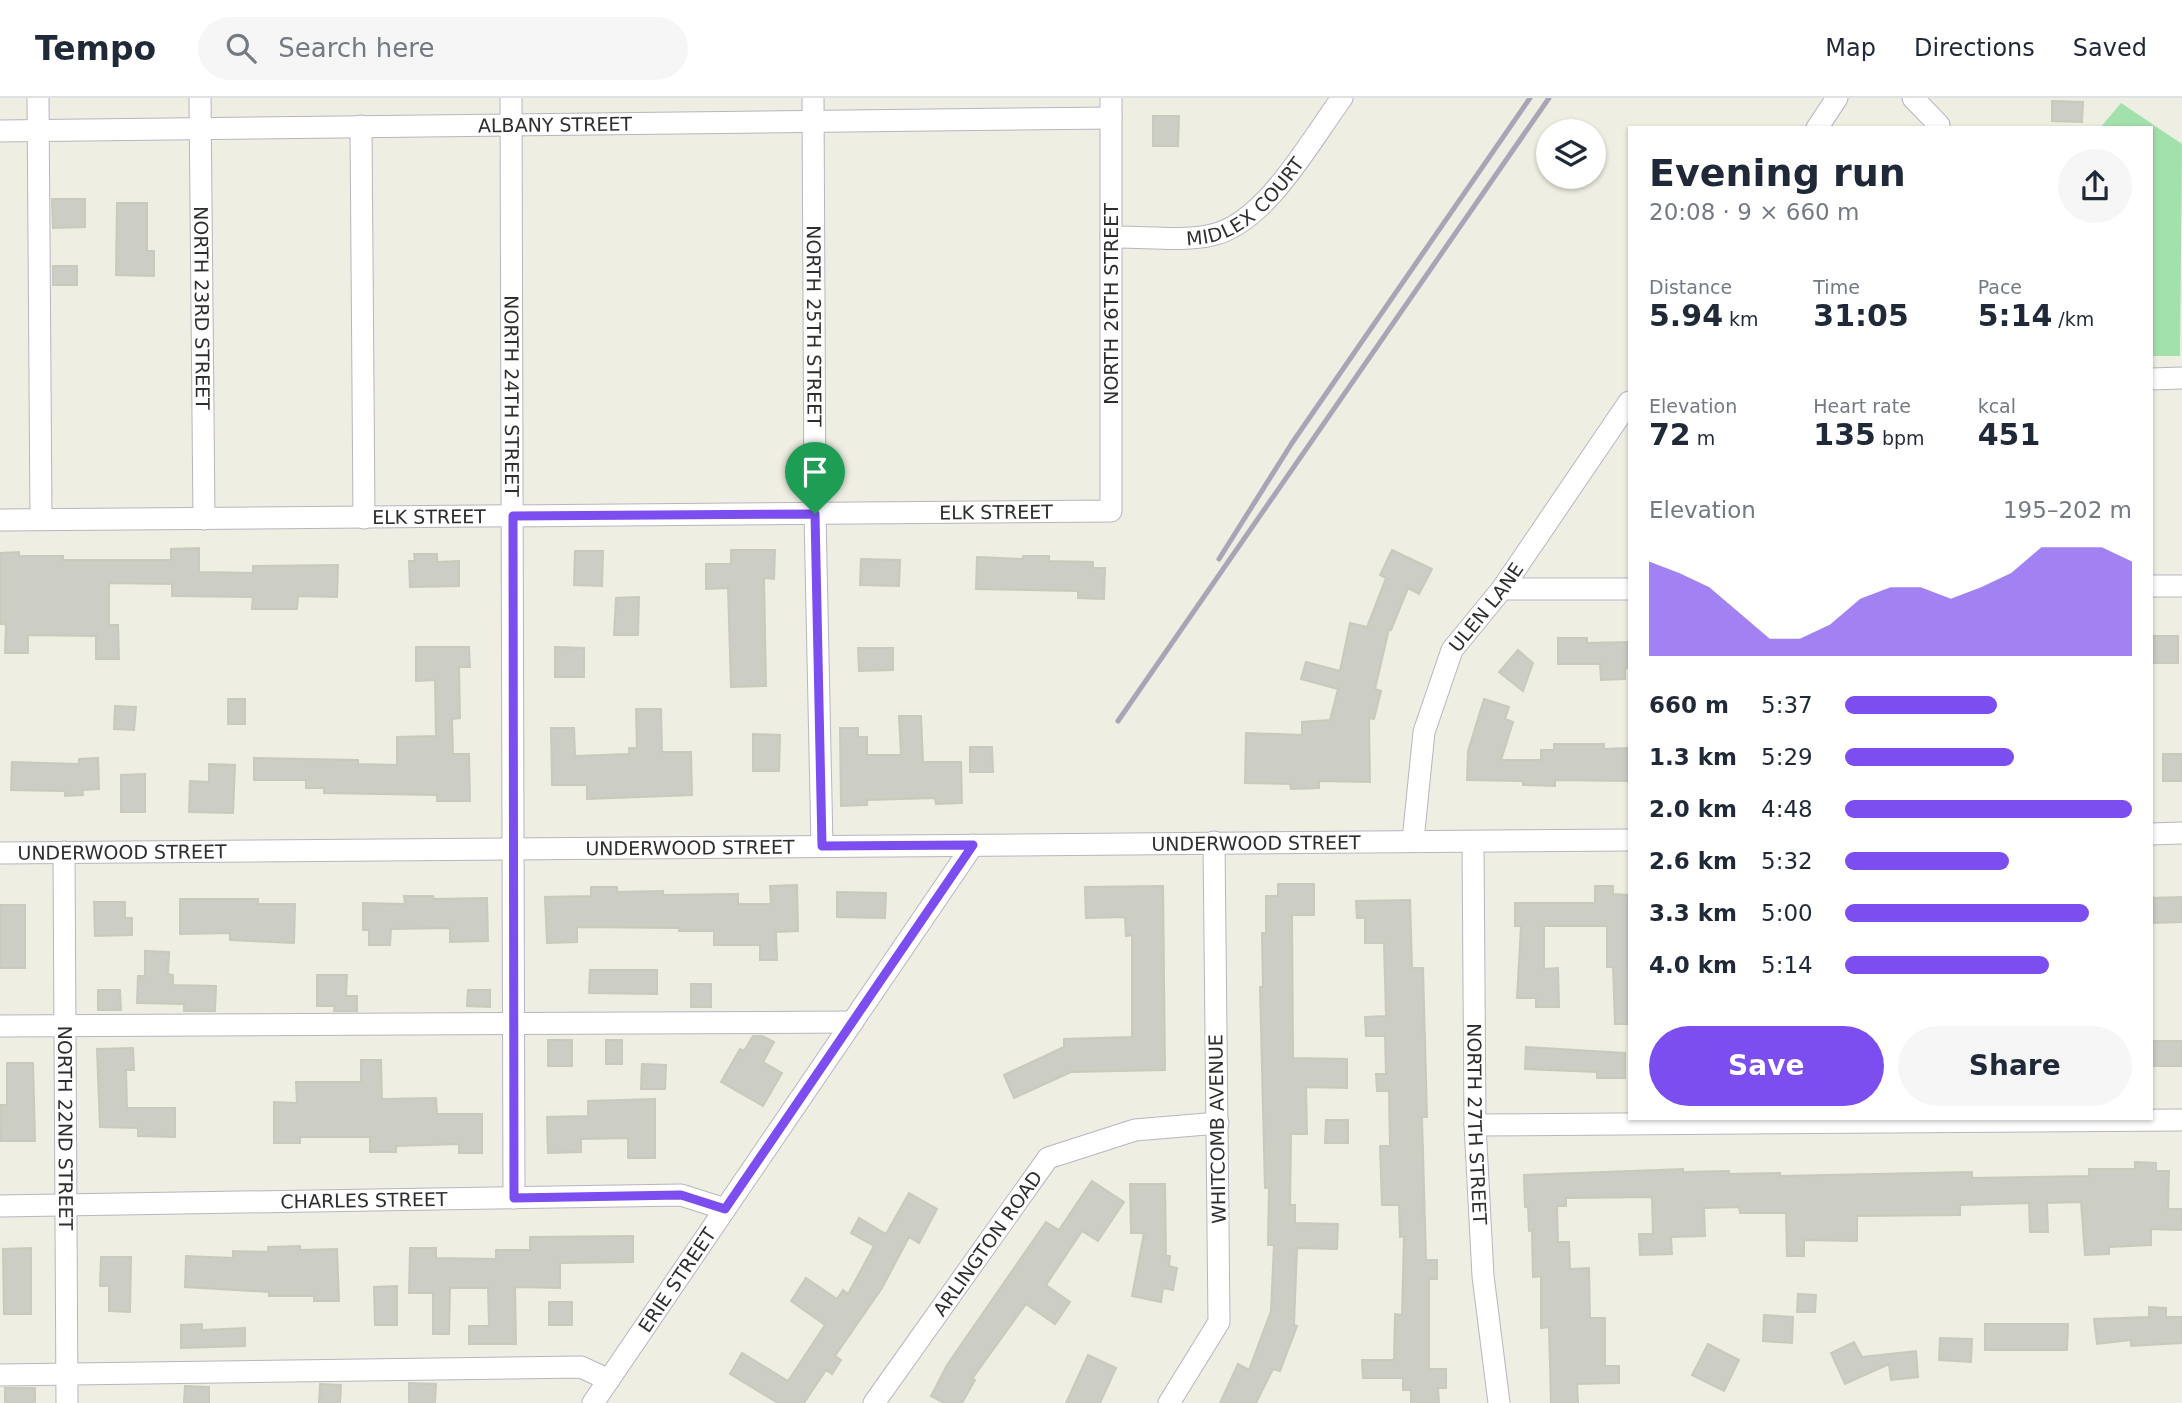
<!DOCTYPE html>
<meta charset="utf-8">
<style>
body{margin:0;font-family:"DejaVu Sans",sans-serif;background:#f6f6f7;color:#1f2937;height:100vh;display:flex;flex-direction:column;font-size:26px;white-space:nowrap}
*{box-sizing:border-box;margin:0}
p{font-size:23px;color:#747a83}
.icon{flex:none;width:38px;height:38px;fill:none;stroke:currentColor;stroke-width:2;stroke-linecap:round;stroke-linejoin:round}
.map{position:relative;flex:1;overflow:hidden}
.panel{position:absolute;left:1628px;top:28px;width:525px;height:994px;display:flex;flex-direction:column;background:#fff;border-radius:0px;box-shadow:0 2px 5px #0004}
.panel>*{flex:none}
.fabs{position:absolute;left:1536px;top:21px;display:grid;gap:14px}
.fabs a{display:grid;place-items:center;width:70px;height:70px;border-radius:50%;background:#fff;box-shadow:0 2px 5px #0004;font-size:35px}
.pin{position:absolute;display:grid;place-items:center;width:60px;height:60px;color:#fff;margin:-72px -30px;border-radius:50% 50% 50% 0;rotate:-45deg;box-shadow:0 0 7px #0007}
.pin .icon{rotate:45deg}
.round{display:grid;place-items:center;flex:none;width:74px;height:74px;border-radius:37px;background:#f6f6f7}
.summary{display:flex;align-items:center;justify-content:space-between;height:119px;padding:0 21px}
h1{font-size:38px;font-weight:800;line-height:52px}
.metrics{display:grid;grid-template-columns:repeat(3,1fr);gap:10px;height:119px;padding:7px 21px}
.metrics div{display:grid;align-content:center}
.metrics b{font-size:30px;font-weight:800}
.metrics small{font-size:19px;font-weight:400}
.metrics p{font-size:19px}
.chart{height:196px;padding:14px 21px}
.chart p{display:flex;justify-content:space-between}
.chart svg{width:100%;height:126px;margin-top:7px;fill:#7c4def;opacity:.7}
.button{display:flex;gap:14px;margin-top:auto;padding:14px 21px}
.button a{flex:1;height:80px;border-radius:42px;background:#7c4def;color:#fff;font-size:28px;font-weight:800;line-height:80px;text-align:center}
.button a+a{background:#f6f6f7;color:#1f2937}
ul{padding:0 21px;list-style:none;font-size:23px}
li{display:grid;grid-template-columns:112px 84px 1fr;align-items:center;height:52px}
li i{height:18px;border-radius:9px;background:#7c4def}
header{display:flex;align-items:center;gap:42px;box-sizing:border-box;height:98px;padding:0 35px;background:#fff;border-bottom:2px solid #e0e1e3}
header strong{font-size:33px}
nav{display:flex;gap:38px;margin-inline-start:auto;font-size:24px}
.search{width:490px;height:63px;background:#f6f6f7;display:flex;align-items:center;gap:18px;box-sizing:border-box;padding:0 24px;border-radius:38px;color:#747a83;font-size:26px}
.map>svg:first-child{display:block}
</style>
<header>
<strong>Tempo</strong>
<div class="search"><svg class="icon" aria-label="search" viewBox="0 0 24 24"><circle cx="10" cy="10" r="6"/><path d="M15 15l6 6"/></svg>Search here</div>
<nav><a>Map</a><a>Directions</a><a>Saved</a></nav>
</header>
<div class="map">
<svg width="2182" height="1305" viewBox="0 0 2182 1305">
<rect width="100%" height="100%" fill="#eeeee2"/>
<path fill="#a2e1ab" d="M 2121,5 L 2182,46 L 2180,258 L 2151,258 L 2151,30 L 2100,30 Z"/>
<path fill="#cccdc4" stroke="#c8cabb" stroke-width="2" d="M 2052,3 L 2083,4 L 2082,24 L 2052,23 Z
M 1153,18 L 1179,18 L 1178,48 L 1153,48 Z
M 52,101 L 85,101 L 85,129 L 53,130 Z
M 117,105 L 147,105 L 147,153 L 154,153 L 154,178 L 116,177 Z
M 53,168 L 77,168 L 77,187 L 53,187 Z
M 199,450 L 199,474 L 253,475 L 253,468 L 338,467 L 337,499 L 298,498 L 297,511 L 252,511 L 253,499 L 172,498 L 172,486 L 109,485 L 109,527 L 118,527 L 119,561 L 96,561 L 96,538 L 28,537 L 28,555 L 5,555 L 6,526 L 0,526 L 0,455 L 19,454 L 19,458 L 63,458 L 63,462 L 171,462 L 171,451 Z
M 731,452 L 775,452 L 774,481 L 764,480 L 766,588 L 731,589 L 728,490 L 706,491 L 706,466 L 731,466 Z
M 1392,452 L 1432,471 L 1419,496 L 1408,490 L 1391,532 L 1389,531 L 1375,591 L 1381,593 L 1374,621 L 1369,620 L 1370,684 L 1319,683 L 1319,690 L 1291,691 L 1290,686 L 1245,685 L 1246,635 L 1302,637 L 1302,624 L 1330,622 L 1338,591 L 1301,581 L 1306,564 L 1340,573 L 1350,525 L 1367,529 L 1386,480 L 1380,477 Z
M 575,453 L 603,453 L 602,488 L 574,487 Z
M 414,456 L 437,456 L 437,464 L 459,463 L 459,488 L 410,489 L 409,463 L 415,463 Z
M 1023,458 L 1049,458 L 1049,463 L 1093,464 L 1093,470 L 1105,470 L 1104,501 L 1078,500 L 1078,493 L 976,491 L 977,459 L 1023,461 Z
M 861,461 L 900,462 L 899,488 L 860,487 Z
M 639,499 L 638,537 L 614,537 L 616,500 Z
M 2151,538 L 2178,538 L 2178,565 L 2151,565 Z
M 1558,540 L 1587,540 L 1587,545 L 1629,544 L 1629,570 L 1625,570 L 1625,581 L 1601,582 L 1600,566 L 1558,566 Z
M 416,549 L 469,549 L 470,569 L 459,569 L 460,620 L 452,621 L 453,656 L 469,656 L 470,703 L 437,703 L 437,697 L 324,695 L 324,690 L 306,690 L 306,682 L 254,682 L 254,660 L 358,662 L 358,666 L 397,667 L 397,639 L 436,638 L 435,582 L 416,583 Z
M 555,549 L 584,550 L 584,579 L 555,579 Z
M 858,550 L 893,550 L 893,572 L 859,573 Z
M 1518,552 L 1533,565 L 1523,593 L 1499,574 Z
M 228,601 L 245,601 L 245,626 L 228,626 Z
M 1484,601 L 1509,609 L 1505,621 L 1513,624 L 1501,662 L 1541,662 L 1541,652 L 1554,652 L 1554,646 L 1604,646 L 1604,651 L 1629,650 L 1629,683 L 1555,682 L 1555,688 L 1523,687 L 1523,683 L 1467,682 L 1468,653 Z
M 115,608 L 136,609 L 134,632 L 114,631 Z
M 636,611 L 661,611 L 662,654 L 691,654 L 692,697 L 587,701 L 587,687 L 552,687 L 551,630 L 574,630 L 575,658 L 629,656 L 629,650 L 637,650 Z
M 899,618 L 921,618 L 923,664 L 961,664 L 962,705 L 936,706 L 935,700 L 867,702 L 867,707 L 841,708 L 840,630 L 858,630 L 858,639 L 867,639 L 867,657 L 901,657 Z
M 753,636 L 780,637 L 779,673 L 753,673 Z
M 970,649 L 992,649 L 993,674 L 970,674 Z
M 2163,656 L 2182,656 L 2182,683 L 2163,683 Z
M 98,660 L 99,691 L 82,692 L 83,697 L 65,698 L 65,693 L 11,692 L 12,664 L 79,666 L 79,661 Z
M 209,666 L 235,667 L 233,715 L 189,714 L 190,683 L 209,684 Z
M 145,676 L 145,714 L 121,714 L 121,677 Z
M 1278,786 L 1314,786 L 1314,817 L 1292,817 L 1293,960 L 1347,961 L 1347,990 L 1306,989 L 1307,1036 L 1291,1036 L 1290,1107 L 1295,1107 L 1295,1125 L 1338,1126 L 1337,1151 L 1297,1150 L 1294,1227 L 1297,1228 L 1280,1273 L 1273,1271 L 1256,1305 L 1220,1305 L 1238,1266 L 1249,1272 L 1271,1213 L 1274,1147 L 1268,1147 L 1269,1090 L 1265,1090 L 1260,889 L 1263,889 L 1262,835 L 1266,835 L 1266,798 L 1278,798 Z
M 797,787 L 798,833 L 776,834 L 777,862 L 760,862 L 760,847 L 714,847 L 714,833 L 679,833 L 679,830 L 577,829 L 577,844 L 547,845 L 545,799 L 591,798 L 591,789 L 617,789 L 617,794 L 663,793 L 663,797 L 738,796 L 738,806 L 771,806 L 770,788 Z
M 1163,788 L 1165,972 L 1071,974 L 1014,1000 L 1004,977 L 1064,949 L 1064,941 L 1132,939 L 1132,837 L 1126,838 L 1125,819 L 1086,820 L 1085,789 Z
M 1595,788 L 1613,788 L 1613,796 L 1628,797 L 1629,926 L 1615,926 L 1613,869 L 1607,869 L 1607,828 L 1544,828 L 1544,871 L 1558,870 L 1559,909 L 1536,909 L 1536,900 L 1517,900 L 1521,828 L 1515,828 L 1515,805 L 1595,805 Z
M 837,794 L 886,795 L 885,820 L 837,819 Z
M 404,798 L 433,798 L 434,801 L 487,800 L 488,843 L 450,844 L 450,830 L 391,831 L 390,847 L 369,847 L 369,832 L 363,832 L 363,805 L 405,806 Z
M 2182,799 L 2182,824 L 2151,825 L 2151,800 Z
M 180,801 L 258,801 L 258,806 L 295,806 L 294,845 L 230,842 L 230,835 L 180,836 Z
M 1410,802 L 1412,870 L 1423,870 L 1427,1019 L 1422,1019 L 1426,1162 L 1437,1162 L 1437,1181 L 1429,1181 L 1429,1271 L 1446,1271 L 1446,1290 L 1438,1290 L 1439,1305 L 1411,1305 L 1411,1292 L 1403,1292 L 1403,1280 L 1363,1280 L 1362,1262 L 1394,1262 L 1395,1216 L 1402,1217 L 1404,1138 L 1400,1139 L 1399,1107 L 1382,1107 L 1380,1048 L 1390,1048 L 1389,993 L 1377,993 L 1376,976 L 1386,976 L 1385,938 L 1366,938 L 1365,919 L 1386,918 L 1384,845 L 1365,845 L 1365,820 L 1357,820 L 1356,803 Z
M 94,804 L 125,804 L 125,820 L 132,820 L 132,837 L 95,838 Z
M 0,807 L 25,807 L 25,870 L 0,870 Z
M 145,853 L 169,854 L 168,876 L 173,877 L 173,887 L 216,888 L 215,913 L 184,913 L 184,906 L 137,905 L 138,878 L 145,878 Z
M 590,872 L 657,872 L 657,896 L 589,895 Z
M 317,877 L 347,877 L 346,898 L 357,898 L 357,913 L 334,913 L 335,908 L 317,908 Z
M 691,886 L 711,886 L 711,909 L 691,909 Z
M 98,892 L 120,892 L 121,912 L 98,912 Z
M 468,892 L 490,892 L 490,909 L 467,908 Z
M 753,938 L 762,938 L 774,944 L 763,964 L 782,975 L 763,1008 L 721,984 L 740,951 L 744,953 Z
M 548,942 L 572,942 L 572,968 L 548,968 Z
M 606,942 L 622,942 L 622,966 L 606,966 Z
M 2151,943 L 2182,943 L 2182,968 L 2151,968 Z
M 1526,949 L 1625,955 L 1625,980 L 1597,980 L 1597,974 L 1525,971 Z
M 133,950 L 134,972 L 126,972 L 127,1010 L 175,1010 L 175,1039 L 138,1038 L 138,1030 L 100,1029 L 97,951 Z
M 361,962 L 381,962 L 382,1001 L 436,1000 L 437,1016 L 482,1016 L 482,1055 L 459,1055 L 459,1046 L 396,1048 L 396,1054 L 370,1054 L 370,1039 L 300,1039 L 300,1045 L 274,1045 L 274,1004 L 297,1005 L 296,984 L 361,984 Z
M 7,965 L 33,965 L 35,1043 L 1,1043 L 0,1007 L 7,1007 Z
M 642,966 L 666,967 L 665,991 L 641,991 Z
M 655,1001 L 655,1060 L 628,1060 L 628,1040 L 581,1041 L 581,1054 L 548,1055 L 547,1019 L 588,1018 L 588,1003 Z
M 1326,1022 L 1348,1022 L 1348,1045 L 1325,1045 Z
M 2135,1064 L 2156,1065 L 2156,1073 L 2169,1073 L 2168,1111 L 2182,1111 L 2182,1132 L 2151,1131 L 2151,1147 L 2109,1149 L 2109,1156 L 2085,1157 L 2081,1104 L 2047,1105 L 2048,1134 L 2030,1134 L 2029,1105 L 1960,1107 L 1960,1117 L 1857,1118 L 1857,1143 L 1804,1142 L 1804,1158 L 1787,1158 L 1786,1115 L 1740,1115 L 1739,1109 L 1704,1110 L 1705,1138 L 1671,1139 L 1672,1156 L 1640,1157 L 1639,1136 L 1653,1136 L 1652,1099 L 1566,1100 L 1566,1108 L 1557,1108 L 1558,1144 L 1569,1144 L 1570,1171 L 1589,1170 L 1590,1220 L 1605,1220 L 1605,1268 L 1619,1268 L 1619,1285 L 1577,1286 L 1578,1305 L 1551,1305 L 1549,1229 L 1541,1230 L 1541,1178 L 1533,1179 L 1532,1132 L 1529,1133 L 1528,1109 L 1525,1109 L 1524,1077 L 1683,1071 L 1683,1074 L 1729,1073 L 1729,1076 L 1780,1075 L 1780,1078 L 1972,1074 L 1972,1080 L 2089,1078 L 2089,1071 L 2135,1071 Z
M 1092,1083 L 1124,1104 L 1098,1143 L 1082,1133 L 1046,1187 L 1070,1204 L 1055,1226 L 1026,1206 L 972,1281 L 975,1282 L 962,1305 L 944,1305 L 931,1298 L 947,1267 L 1046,1124 L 1059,1132 Z
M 1130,1086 L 1165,1086 L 1166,1158 L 1170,1158 L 1169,1168 L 1177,1170 L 1173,1192 L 1163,1190 L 1161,1204 L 1132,1198 L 1144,1135 L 1131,1135 Z
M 909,1095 L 937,1111 L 919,1145 L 909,1139 L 882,1190 L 835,1258 L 841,1262 L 832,1276 L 826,1272 L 804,1305 L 778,1305 L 730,1276 L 742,1255 L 788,1283 L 825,1227 L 791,1203 L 806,1180 L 837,1201 L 843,1192 L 848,1196 L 874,1148 L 851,1135 L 859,1120 L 886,1136 Z
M 633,1138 L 633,1164 L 560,1165 L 560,1190 L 515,1189 L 516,1246 L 469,1246 L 469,1228 L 489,1228 L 488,1190 L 450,1190 L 449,1236 L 433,1236 L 433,1195 L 409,1195 L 410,1150 L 436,1150 L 436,1160 L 496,1161 L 496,1152 L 530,1152 L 530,1139 Z
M 300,1148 L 300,1152 L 337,1151 L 339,1203 L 314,1203 L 314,1198 L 269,1198 L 269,1194 L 185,1189 L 186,1158 L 233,1160 L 233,1153 L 268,1154 L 268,1149 Z
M 31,1150 L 31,1216 L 4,1216 L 3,1151 Z
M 101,1159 L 131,1159 L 130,1214 L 109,1213 L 109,1188 L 100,1188 Z
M 397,1188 L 397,1227 L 375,1227 L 374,1189 Z
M 1798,1196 L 1816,1197 L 1815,1214 L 1797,1214 Z
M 549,1204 L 572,1204 L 572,1227 L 549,1227 Z
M 2149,1209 L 2166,1210 L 2166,1219 L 2182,1219 L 2182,1245 L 2131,1248 L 2131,1242 L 2097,1246 L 2094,1221 L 2149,1219 Z
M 1764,1217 L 1793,1219 L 1792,1245 L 1763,1243 Z
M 202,1226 L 202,1232 L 245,1230 L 245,1248 L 181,1250 L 181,1227 Z
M 1985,1226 L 2068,1226 L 2067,1252 L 1985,1252 Z
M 1940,1240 L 1972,1241 L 1971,1264 L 1939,1262 Z
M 1854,1244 L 1862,1259 L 1916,1253 L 1918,1279 L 1891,1282 L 1889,1266 L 1845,1286 L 1831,1255 Z
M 1708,1246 L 1739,1262 L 1724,1293 L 1692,1277 Z
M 1088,1257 L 1116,1270 L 1100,1305 L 1066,1305 Z
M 409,1285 L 436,1286 L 435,1305 L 409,1305 Z
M 320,1286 L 341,1287 L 340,1305 L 319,1305 Z
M 185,1288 L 209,1289 L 209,1305 L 184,1305 Z
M 5,1290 L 35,1290 L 35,1305 L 5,1305 Z"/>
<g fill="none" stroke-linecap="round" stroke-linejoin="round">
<defs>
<g id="minor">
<path d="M 38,0 L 41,421"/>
<path id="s1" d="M 200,0 L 204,421"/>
<path id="s2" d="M 511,0 L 514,1100"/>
<path id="s3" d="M 813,0 L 815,416 L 822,748"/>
<path d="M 1913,0 L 1939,27"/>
<path d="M 361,28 L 364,420"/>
<path d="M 1817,30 L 1837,0"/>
<path id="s4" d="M 0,33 L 1111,20"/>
<path id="s5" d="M 1111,139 C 1141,138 1184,144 1212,137 C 1266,125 1310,43 1342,0"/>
<path d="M 2151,281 L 2182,280"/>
<path id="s6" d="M 0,422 L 1111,413 L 1111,0"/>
<path d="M 2151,488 L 2182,488"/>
<path d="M 1502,491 L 1629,491"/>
<path d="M 2151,736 L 2182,735"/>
<path id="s7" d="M 1413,742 L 1424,634 L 1452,552 L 1502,491 L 1629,304"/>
<path id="s8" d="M 1473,744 L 1475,1027 L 1483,1178 L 1499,1305"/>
<path id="s9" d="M 64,754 L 67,1305"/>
<path id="s10" d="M 0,755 L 1629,742"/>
<path d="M 0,928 L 853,924"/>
<path d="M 1475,1027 L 2182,1022"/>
<path id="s11" d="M 0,1108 L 681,1097 L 725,1111"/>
<path d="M 0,1277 L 581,1269 L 609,1282"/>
<path id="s12" d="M 593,1305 L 973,747"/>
<path id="s13" d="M 874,1305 L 1048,1060 L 1135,1032 L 1218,1025"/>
<path d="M 1169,1305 L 1219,1224 L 1214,744"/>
</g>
</defs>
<use href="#minor" stroke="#b8b5c0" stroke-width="23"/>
<use href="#minor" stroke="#fff" stroke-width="21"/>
<path stroke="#aaa4b7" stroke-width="5" d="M 1219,461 L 1292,345 L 1530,0
M 1118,623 L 1549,0"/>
</g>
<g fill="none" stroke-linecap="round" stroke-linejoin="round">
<defs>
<path id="route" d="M 815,416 L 822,748 L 973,747 L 725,1111 L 681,1097 L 514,1100 L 513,418 Z"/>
</defs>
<use href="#route" stroke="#fff" stroke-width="14"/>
<use href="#route" stroke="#7c4def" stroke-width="9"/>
</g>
<g text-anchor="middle" stroke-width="6" stroke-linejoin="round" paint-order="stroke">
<g font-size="19" fill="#2e2e2e" stroke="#fff">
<text dy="7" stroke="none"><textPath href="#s4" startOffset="555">ALBANY STREET</textPath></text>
<text dy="7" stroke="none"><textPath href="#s5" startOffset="147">MIDLEX COURT</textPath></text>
<text transform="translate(1111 206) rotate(-90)" y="7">NORTH 26TH STREET</text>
<text dy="7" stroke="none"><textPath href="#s1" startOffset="210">NORTH 23RD STREET</textPath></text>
<text dy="7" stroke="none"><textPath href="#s3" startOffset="228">NORTH 25TH STREET</textPath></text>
<text dy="7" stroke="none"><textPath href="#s2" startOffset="298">NORTH 24TH STREET</textPath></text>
<text dy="7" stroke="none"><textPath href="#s6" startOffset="996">ELK STREET</textPath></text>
<text dy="7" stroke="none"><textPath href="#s6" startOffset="429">ELK STREET</textPath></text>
<text dy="7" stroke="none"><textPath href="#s7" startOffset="250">ULEN LANE</textPath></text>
<text dy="7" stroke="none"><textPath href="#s10" startOffset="1256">UNDERWOOD STREET</textPath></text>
<text dy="7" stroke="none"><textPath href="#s10" startOffset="690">UNDERWOOD STREET</textPath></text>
<text dy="7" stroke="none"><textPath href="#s10" startOffset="122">UNDERWOOD STREET</textPath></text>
<text dy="7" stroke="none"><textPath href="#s8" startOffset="282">NORTH 27TH STREET</textPath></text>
<text dy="7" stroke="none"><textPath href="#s9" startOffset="276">NORTH 22ND STREET</textPath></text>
<text transform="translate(1217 1031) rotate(-91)" y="7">WHITCOMB AVENUE</text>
<text dy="7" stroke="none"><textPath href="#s11" startOffset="364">CHARLES STREET</textPath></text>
<text dy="7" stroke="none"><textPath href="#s13" startOffset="196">ARLINGTON ROAD</textPath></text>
<text dy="7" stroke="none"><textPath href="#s12" startOffset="149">ERIE STREET</textPath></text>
</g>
</g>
</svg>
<div class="fabs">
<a><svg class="icon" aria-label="layers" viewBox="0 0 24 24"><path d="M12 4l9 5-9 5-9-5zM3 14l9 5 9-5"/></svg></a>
</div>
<div class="pin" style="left:815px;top:416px;background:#1e9e55"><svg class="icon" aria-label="arrive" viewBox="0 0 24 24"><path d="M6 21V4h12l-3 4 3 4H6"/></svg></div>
<section class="panel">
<div class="summary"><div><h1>Evening run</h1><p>20:08 · 9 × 660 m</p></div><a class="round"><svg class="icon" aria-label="share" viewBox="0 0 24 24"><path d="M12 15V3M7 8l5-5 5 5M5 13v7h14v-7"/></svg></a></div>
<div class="metrics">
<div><p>Distance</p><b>5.94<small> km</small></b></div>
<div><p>Time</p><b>31:05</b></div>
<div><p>Pace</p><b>5:14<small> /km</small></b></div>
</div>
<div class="metrics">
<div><p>Elevation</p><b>72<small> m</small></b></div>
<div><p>Heart rate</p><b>135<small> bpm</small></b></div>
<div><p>kcal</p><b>451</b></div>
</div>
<div class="chart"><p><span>Elevation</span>195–202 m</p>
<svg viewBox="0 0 160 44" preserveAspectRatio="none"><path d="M0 44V11L10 15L20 20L30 29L40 38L50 38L60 33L70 24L80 20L90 20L100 24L110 20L120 15L130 6L140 6L150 6L160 11V44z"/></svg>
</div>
<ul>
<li><b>660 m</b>5:37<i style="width:53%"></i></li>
<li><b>1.3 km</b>5:29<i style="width:59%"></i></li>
<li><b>2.0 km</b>4:48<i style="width:100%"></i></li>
<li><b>2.6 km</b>5:32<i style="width:57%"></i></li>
<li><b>3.3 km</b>5:00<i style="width:85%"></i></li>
<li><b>4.0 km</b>5:14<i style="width:71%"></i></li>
</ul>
<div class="button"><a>Save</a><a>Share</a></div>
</section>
</div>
